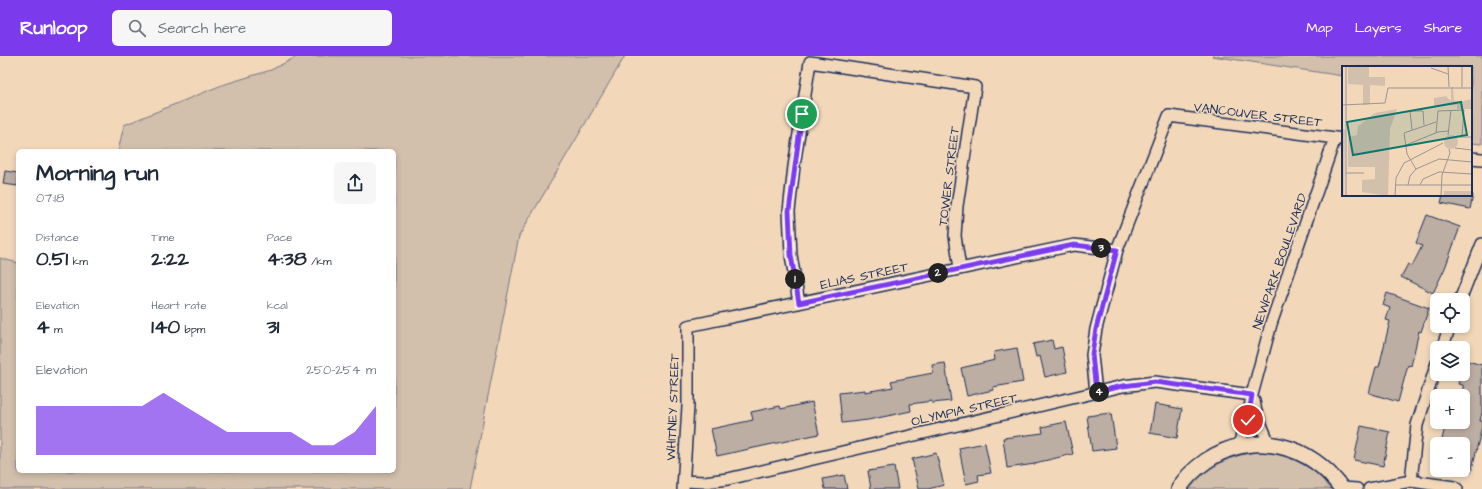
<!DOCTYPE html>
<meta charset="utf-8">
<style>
body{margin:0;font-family:"Architects Daughter",sans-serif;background:#f6f6f7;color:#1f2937;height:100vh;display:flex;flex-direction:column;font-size:15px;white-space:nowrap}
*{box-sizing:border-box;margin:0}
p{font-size:13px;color:#747a83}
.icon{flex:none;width:22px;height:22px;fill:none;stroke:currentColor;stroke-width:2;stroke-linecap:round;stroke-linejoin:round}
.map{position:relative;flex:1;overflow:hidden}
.drawer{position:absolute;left:16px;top:93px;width:380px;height:324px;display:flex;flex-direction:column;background:#fff;border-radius:6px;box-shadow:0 2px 6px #0003}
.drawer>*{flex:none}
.tools{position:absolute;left:1430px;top:237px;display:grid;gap:8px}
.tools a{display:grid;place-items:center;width:40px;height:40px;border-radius:6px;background:#fff;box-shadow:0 2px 6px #0003;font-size:20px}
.pin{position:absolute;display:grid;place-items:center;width:34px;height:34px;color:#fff;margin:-17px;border:2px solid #fff;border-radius:50%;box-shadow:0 1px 4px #0007}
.km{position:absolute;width:20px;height:20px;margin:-10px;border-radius:50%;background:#222;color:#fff;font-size:11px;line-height:20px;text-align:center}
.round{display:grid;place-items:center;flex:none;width:42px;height:42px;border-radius:6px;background:#f6f6f7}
.summary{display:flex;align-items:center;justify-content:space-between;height:68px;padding:0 20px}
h1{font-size:22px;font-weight:800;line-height:30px}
.stats{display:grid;grid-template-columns:repeat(3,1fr);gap:6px;height:68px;padding:4px 20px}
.stats div{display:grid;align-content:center}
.stats b{font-size:20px;font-weight:800}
.stats small{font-size:11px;font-weight:400}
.stats p{font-size:11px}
.chart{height:112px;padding:8px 20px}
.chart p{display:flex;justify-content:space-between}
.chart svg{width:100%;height:72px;margin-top:4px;fill:#7c3aed;opacity:.7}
header{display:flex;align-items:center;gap:24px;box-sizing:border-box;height:56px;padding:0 20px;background:#7c3aed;color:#fff}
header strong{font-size:19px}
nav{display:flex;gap:22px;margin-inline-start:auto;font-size:14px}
.search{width:280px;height:36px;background:#f6f6f7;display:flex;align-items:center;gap:10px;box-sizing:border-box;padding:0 14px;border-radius:6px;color:#747a83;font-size:15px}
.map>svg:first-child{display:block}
</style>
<header>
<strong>Runloop</strong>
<div class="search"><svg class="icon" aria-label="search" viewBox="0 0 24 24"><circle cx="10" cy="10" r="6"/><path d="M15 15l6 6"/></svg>Search here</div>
<nav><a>Map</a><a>Layers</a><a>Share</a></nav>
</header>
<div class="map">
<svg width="1482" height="433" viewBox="0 0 1482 433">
<rect width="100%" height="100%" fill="#f2d8b9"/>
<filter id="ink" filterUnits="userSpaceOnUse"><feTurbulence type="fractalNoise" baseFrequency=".025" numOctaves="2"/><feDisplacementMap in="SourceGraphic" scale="8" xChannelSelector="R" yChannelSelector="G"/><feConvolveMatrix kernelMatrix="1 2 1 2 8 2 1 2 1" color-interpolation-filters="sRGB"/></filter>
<g filter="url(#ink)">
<path fill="#d2bfac" stroke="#767785" d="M 298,0 L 625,0 L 519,180 L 470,433 L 0,433 L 0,202 L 18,207 L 18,415 L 394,415 L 394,95 L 118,95 L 124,69 L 222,29 L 271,14 Z
M 1212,0 L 1482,0 L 1482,88 L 1471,87 L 1471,11 L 1343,11 L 1343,20 Z
M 1256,396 C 1287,397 1311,408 1331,433 L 1190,433 C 1206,411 1229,400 1256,396 Z"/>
<path fill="#bdaea3" stroke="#1b2f5e" d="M 5,115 L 18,117 L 18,130 L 3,128 Z
M 1443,139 L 1473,139 L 1470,153 L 1441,147 Z
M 1427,159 L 1460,171 L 1445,212 L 1433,237 L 1401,221 L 1408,208 L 1412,210 L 1422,190 L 1416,187 Z
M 1387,237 L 1429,252 L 1421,276 L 1419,275 L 1411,310 L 1408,309 L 1398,346 L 1369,337 L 1376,311 L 1379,311 L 1390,265 L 1386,264 L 1390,252 L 1383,249 Z
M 1052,284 L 1054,293 L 1062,291 L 1067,316 L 1045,321 L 1040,300 L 1036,301 L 1033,288 Z
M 1017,292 L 1023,326 L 993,331 L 993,334 L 967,340 L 961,312 L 995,304 L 994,296 Z
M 1464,304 L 1482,309 L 1482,356 L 1480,365 L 1482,365 L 1482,370 L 1471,417 L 1463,415 L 1463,388 L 1441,388 L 1446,366 L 1463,366 L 1463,329 L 1458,328 L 1461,318 L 1463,318 Z
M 945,307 L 951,345 L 932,347 L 932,345 L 910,348 L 911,355 L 868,364 L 842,367 L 839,337 L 865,334 L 865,336 L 893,331 L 891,325 L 933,317 L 932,309 Z
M 812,346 L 819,378 L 717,400 L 711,373 L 753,364 L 751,356 L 780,350 L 781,353 Z
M 1155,348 L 1182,353 L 1177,382 L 1150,377 Z
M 1111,357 L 1116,392 L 1092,395 L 1087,360 Z
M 1066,366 L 1073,398 L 1035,407 L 1035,408 L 1007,412 L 1003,382 L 1043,377 L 1042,371 Z
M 1361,370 L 1390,376 L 1383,410 L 1354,404 Z
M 985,387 L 991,417 L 978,419 L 979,425 L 966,428 L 959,392 Z
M 936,397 L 944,429 L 928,433 L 919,433 L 912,403 Z
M 894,411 L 898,433 L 871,433 L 868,415 Z
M 844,419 L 847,433 L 825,433 L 823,423 Z"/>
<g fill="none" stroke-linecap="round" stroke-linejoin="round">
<defs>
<path id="street" d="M 1471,102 L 1482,103
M 1460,244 L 1482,188
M 799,247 L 791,199 L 789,155 L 794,110 L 810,6 L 975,31 L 957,150 L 955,180 L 960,212
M 1442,292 L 1450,270
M 1096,336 L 1092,299 L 1096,273 L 1117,194 L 1169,60 L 1343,83
M 1254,345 L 1256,356 L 1269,388
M 1239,390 L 1243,374 L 1248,364 L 1252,339 L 1271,268 L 1335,82
M 684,425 L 704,426 L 728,423 L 1123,330 L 1155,326 L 1252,339
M 1411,425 L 1417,369 L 1437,307
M 1342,432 L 1357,433
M 683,433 L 688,350 L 688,270 L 1074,189 L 1117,194
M 1369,433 L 1411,425 L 1454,431 L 1457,433"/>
<path id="secondary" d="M 1179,433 C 1185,422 1196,412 1206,405 C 1253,373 1311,388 1342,433"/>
</defs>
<use href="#street" stroke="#1b2f5e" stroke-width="14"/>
<use href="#secondary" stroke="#1b2f5e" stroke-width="18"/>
<use href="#street" stroke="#f2d8b9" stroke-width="11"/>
<use href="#secondary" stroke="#f2d8b9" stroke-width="15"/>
</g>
</g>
<g fill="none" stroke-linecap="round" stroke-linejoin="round" filter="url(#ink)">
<defs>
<path id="route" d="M 802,58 L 789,155 L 791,199 L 799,247 L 1074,189 L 1117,194 L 1096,273 L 1092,298 L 1096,336 L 1123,330 L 1155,326 L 1252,339 L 1248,364"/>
</defs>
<use href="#route" stroke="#fff" stroke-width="8"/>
<use href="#route" stroke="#7c3aed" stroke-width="5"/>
</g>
<g text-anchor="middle" stroke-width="3" stroke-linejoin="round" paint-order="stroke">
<g font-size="13" fill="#1b2f5e" stroke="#f2d8b9">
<text transform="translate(1258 58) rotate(7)" y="5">VANCOUVER STREET</text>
<text transform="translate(948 120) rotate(-83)" y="5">TOWER STREET</text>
<text transform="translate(1279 205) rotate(-71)" y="5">NEWPARK BOULEVARD</text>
<text transform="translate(864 219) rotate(-12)" y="5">ELIAS STREET</text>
<text transform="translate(672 351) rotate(-88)" y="5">WHITNEY STREET</text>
<text transform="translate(964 353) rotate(-13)" y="5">OLYMPIA STREET</text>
</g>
</g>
<g transform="translate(1342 10)">
<rect width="130" height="130" fill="#f2d8b9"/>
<path d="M 6,0 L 27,0 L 27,11 L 43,11 L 43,20 L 28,19 L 28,38 L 21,39 L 21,19 L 6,18 ZM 109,21 L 111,21 L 112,34 L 117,36 L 130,33 L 130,43 L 115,43 L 115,39 L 92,40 L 92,32 L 104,30 L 109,35 ZM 55,43 L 48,63 L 46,130 L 20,126 L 20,114 L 33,113 L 33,101 L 6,101 L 6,71 L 15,69 L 16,60 L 33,47 ZM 0,62 L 3,64 L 2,130 L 0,130 ZM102 76a7 7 0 1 1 14 0a7 7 0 1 1-14 0ZM 102,120 L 102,125 L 130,125 L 130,130 L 102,130 Z" fill="#d2bfac"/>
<path fill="none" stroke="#9c9495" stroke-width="1" d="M 4,0 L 4,130M 106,0 L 107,21M 120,0 L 120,21M 89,2 L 106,8M 0,39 L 43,37 L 46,22 L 130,22M 70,64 L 68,45 L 81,45 L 82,59M 94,67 L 96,45 L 122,44 L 120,70M 106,69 L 109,44M 114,71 L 130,71M 64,79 L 96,66 L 106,65M 113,82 L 130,84M 74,103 L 65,88 L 62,67 L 94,56M 4,107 L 22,107M 53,119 L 130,119M 66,119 L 68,110 L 74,103 L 97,93 L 130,96M 78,119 L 81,113 L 97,106 L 130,108M 53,130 L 54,112 L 62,97 L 101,77M 99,130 L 100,109 L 108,87 L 107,83"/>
<path fill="#0f766e" fill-opacity="0.15" stroke="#0f766e" stroke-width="2" d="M 119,36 L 125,69 L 11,89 L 5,56 Z"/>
<rect width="130" height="130" fill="none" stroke="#1b2f5e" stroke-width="2"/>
</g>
</svg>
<div class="tools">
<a><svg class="icon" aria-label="locate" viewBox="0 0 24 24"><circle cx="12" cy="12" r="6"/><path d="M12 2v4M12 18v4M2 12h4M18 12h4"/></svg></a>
<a><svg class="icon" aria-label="layers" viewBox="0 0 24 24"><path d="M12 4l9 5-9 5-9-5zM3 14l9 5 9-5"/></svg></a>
<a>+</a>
<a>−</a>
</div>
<div class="pin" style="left:802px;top:58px;background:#1e9e55"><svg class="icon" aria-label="arrive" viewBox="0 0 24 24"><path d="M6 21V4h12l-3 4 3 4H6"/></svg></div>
<div class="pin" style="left:1248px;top:364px;background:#d93025"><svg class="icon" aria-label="check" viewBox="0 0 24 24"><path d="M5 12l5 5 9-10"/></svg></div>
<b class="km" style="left:795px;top:223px">1</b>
<b class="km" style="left:938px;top:217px">2</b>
<b class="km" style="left:1101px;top:192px">3</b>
<b class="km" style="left:1099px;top:336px">4</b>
<section class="drawer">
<div class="summary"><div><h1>Morning run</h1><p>07:18</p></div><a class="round"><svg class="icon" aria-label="share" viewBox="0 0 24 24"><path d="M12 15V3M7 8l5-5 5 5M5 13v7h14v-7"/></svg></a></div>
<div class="stats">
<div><p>Distance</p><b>0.51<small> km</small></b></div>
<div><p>Time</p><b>2:22</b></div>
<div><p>Pace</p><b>4:38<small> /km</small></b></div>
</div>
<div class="stats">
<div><p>Elevation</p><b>4<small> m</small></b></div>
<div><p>Heart rate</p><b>140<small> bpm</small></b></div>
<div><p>kcal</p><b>31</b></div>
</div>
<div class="chart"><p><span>Elevation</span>250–254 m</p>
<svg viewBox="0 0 160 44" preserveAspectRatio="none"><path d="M0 44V14L10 14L20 14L30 14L40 14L50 14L60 6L70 14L80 22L90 30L100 30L110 30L120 30L130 38L140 38L150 30L160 14V44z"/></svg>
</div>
</section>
</div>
